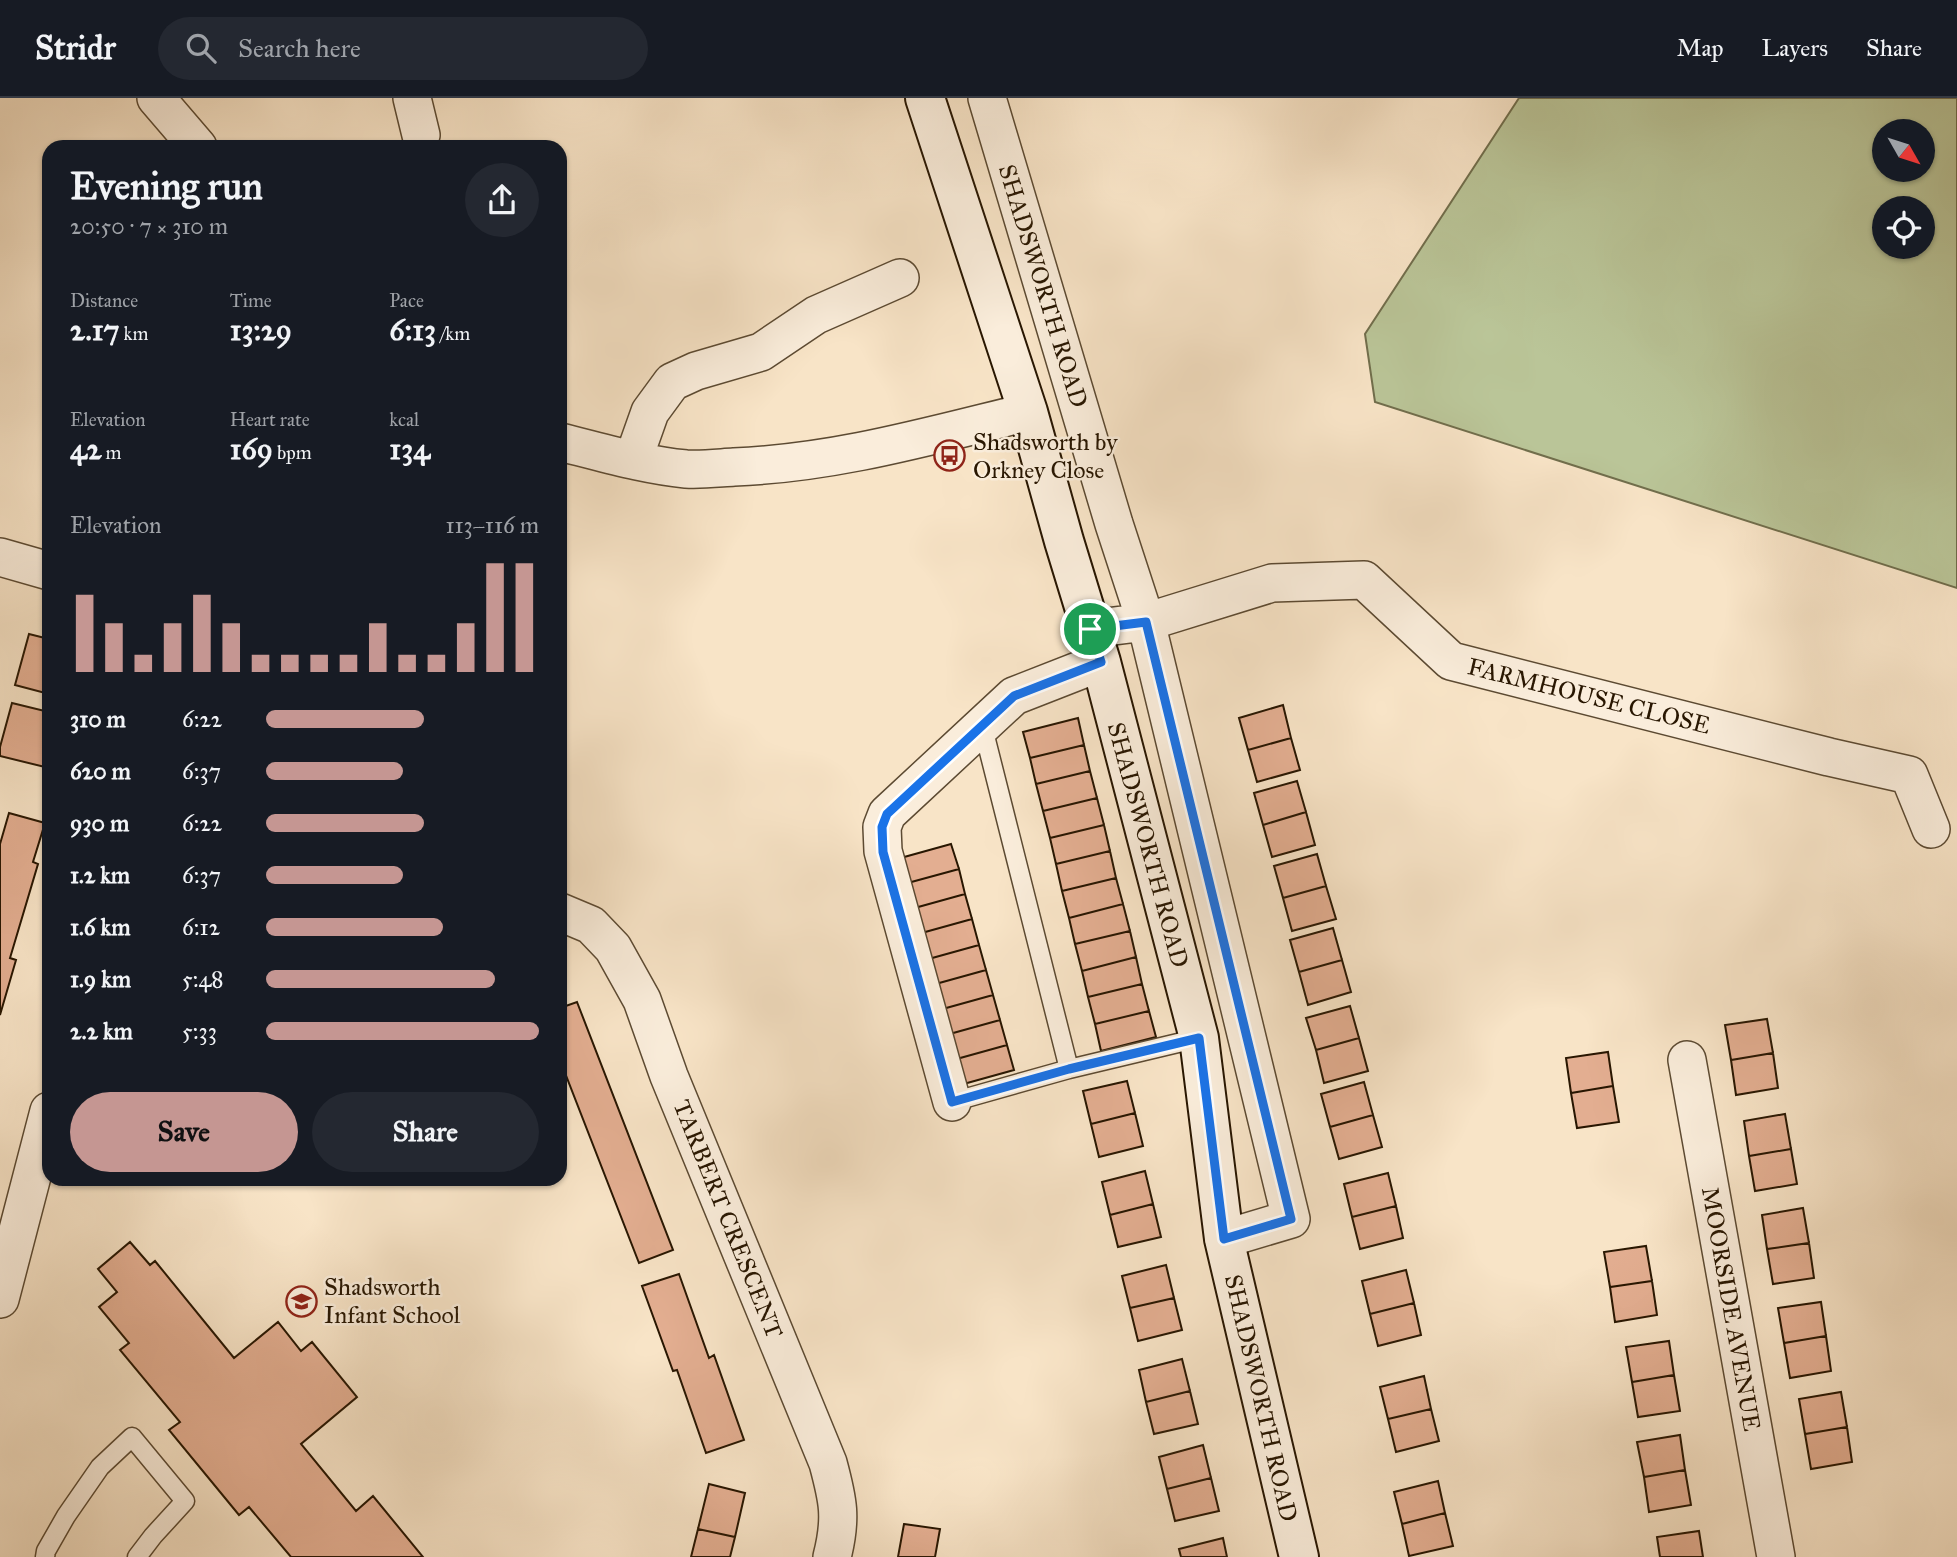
<!DOCTYPE html>
<meta charset="utf-8">
<style>
body{margin:0;font-family:"IM FELL Great Primer",serif;background:#242831;color:#f1f3f6;height:100vh;display:flex;flex-direction:column;font-size:26px;white-space:nowrap}
*{box-sizing:border-box;margin:0}
p{font-size:23px;color:#9ea1a6}
.icon{flex:none;width:38px;height:38px;fill:none;stroke:currentColor;stroke-width:2;stroke-linecap:round;stroke-linejoin:round}
.map{position:relative;flex:1;overflow:hidden}
.side{position:absolute;left:42px;top:42px;width:525px;height:1046px;display:flex;flex-direction:column;background:#171b24;border-radius:21px;box-shadow:0 2px 5px #0004}
.side>*{flex:none}
.needle{width:46px;rotate:129deg}
.buttons{position:absolute;left:1872px;top:21px;display:grid;gap:14px}
.buttons a{display:grid;place-items:center;width:63px;height:63px;border-radius:50%;background:#171b24;box-shadow:0 2px 5px #0004;font-size:35px}
.pin{position:absolute;display:grid;place-items:center;width:60px;height:60px;color:#fff;margin:-30px;border:4px solid #fff;border-radius:50%;box-shadow:0 2px 7px #0007}
.round{display:grid;place-items:center;flex:none;width:74px;height:74px;border-radius:37px;background:#242831}
.overview{display:flex;align-items:center;justify-content:space-between;height:119px;padding:0 28px}
h1{font-size:38px;font-weight:700;line-height:52px}
.stats{display:grid;grid-template-columns:repeat(3,1fr);gap:10px;height:119px;padding:7px 28px}
.stats div{display:grid;align-content:center}
.stats b{font-size:30px;font-weight:700}
.stats small{font-size:19px;font-weight:400}
.stats p{font-size:19px}
.chart{height:196px;padding:14px 28px}
.chart p{display:flex;justify-content:space-between}
.chart svg{width:100%;height:126px;margin-top:7px;stroke:#c59692;stroke-width:6}
.button{display:flex;gap:14px;margin-top:auto;padding:14px 28px}
.button a{flex:1;height:80px;border-radius:42px;background:#c59692;color:#111;font-size:28px;font-weight:700;line-height:80px;text-align:center}
.button a+a{background:#242831;color:#f1f3f6}
ul{padding:0 28px;list-style:none;font-size:23px}
li{display:grid;grid-template-columns:112px 84px 1fr;align-items:center;height:52px}
li i{height:18px;border-radius:9px;background:#c59692}
header{display:flex;align-items:center;gap:42px;box-sizing:border-box;height:98px;padding:0 35px;background:#171b24;border-bottom:2px solid #363941}
header strong{font-size:33px}
nav{display:flex;gap:38px;margin-inline-start:auto;font-size:24px}
.search{width:490px;height:63px;background:#242831;display:flex;align-items:center;gap:18px;box-sizing:border-box;padding:0 24px;border-radius:38px;color:#9ea1a6;font-size:26px}
.map>svg:first-child{display:block}
</style>
<header>
<strong>Stridr</strong>
<div class="search"><svg class="icon" aria-label="search" viewBox="0 0 24 24"><circle cx="10" cy="10" r="6"/><path d="M15 15l6 6"/></svg>Search here</div>
<nav><a>Map</a><a>Layers</a><a>Share</a></nav>
</header>
<div class="map">
<svg width="1957" height="1459" viewBox="0 0 1957 1459">
<rect width="100%" height="100%" fill="#f8e4c7"/>
<filter id="stains"><feTurbulence type="fractalNoise" baseFrequency=".00286" numOctaves="4"/><feColorMatrix values="0 0 0 0 .2 0 0 0 0 .09 0 0 0 0 .02 0 0 0 .5 -.17"/></filter>
<radialGradient id="worn" r=".72"><stop offset=".6" stop-color="#630" stop-opacity="0"/><stop offset="1" stop-color="#630" stop-opacity=".3"/></radialGradient>
<path fill="#bac598" stroke="#716e4c" stroke-width="2" fill-rule="evenodd" d="M 1519,0 L 1957,0 L 1957,490 L 1375,304 L 1365,236 ZM 1923,33 L 1923,72 L 1885,72 L 1885,33 ZM 1923,110 L 1923,149 L 1885,149 L 1885,110 Z"/>
<path fill="#e3ae91" stroke="#281601" stroke-width="2" d="M 29,536 L 49,541 L 49,596 L 15,587 Z
M 12,605 L 49,614 L 49,670 L 0,658 L 0,649 Z
M 1283,607 L 1291,640 L 1248,652 L 1239,620 Z
M 1078,620 L 1084,647 L 1030,660 L 1023,634 Z
M 1291,640 L 1300,672 L 1257,684 L 1248,652 Z
M 1084,647 L 1090,673 L 1036,686 L 1030,660 Z
M 1090,673 L 1097,700 L 1043,713 L 1036,686 Z
M 1297,683 L 1306,714 L 1263,727 L 1254,695 Z
M 1097,700 L 1104,727 L 1050,740 L 1043,713 Z
M 1306,714 L 1315,747 L 1272,759 L 1263,727 Z
M 9,715 L 45,725 L 33,764 L 38,766 L 10,860 L 16,862 L 0,917 L 0,746 Z
M 1104,727 L 1110,753 L 1056,766 L 1050,740 Z
M 951,746 L 959,771 L 904,786 L 897,761 Z
M 1110,753 L 1116,780 L 1062,793 L 1056,766 Z
M 1317,756 L 1326,788 L 1283,800 L 1274,768 Z
M 959,771 L 965,796 L 911,811 L 904,786 Z
M 1116,780 L 1123,806 L 1069,820 L 1062,793 Z
M 1326,788 L 1336,821 L 1292,833 L 1283,800 Z
M 965,796 L 972,821 L 918,836 L 911,811 Z
M 1123,806 L 1130,833 L 1075,846 L 1069,820 Z
M 972,821 L 979,847 L 925,862 L 918,836 Z
M 1333,830 L 1342,862 L 1299,874 L 1290,842 Z
M 1130,833 L 1136,859 L 1082,873 L 1075,846 Z
M 979,847 L 986,872 L 932,887 L 925,862 Z
M 1136,859 L 1142,886 L 1088,899 L 1082,873 Z
M 1342,862 L 1351,894 L 1308,907 L 1299,874 Z
M 986,872 L 993,897 L 939,912 L 932,887 Z
M 1142,886 L 1149,913 L 1095,926 L 1088,899 Z
M 993,897 L 1000,922 L 946,937 L 939,912 Z
M 577,904 L 673,1152 L 639,1165 L 560,962 L 560,910 Z
M 1350,908 L 1359,940 L 1316,952 L 1306,920 Z
M 1149,913 L 1156,939 L 1101,953 L 1095,926 Z
M 1767,921 L 1773,955 L 1731,962 L 1725,927 Z
M 1000,922 L 1007,947 L 953,962 L 946,937 Z
M 1359,940 L 1368,973 L 1324,985 L 1316,952 Z
M 1007,947 L 1014,972 L 960,987 L 953,962 Z
M 1608,954 L 1613,988 L 1571,995 L 1566,960 Z
M 1773,955 L 1778,990 L 1736,997 L 1731,962 Z
M 1127,983 L 1135,1015 L 1091,1026 L 1083,993 Z
M 1364,984 L 1373,1017 L 1330,1029 L 1321,996 Z
M 1613,988 L 1619,1024 L 1577,1030 L 1571,995 Z
M 1135,1015 L 1143,1048 L 1099,1059 L 1091,1026 Z
M 1785,1016 L 1791,1051 L 1749,1058 L 1744,1023 Z
M 1373,1017 L 1382,1049 L 1339,1061 L 1330,1029 Z
M 1791,1051 L 1797,1086 L 1755,1093 L 1749,1058 Z
M 1145,1073 L 1153,1106 L 1110,1117 L 1102,1084 Z
M 1388,1075 L 1396,1108 L 1352,1119 L 1344,1086 Z
M 1153,1106 L 1161,1139 L 1118,1149 L 1110,1117 Z
M 1396,1108 L 1403,1140 L 1360,1151 L 1352,1119 Z
M 1803,1110 L 1809,1145 L 1767,1151 L 1762,1117 Z
M 130,1144 L 150,1167 L 155,1163 L 234,1260 L 278,1224 L 301,1253 L 312,1244 L 357,1299 L 301,1346 L 356,1413 L 373,1398 L 423,1459 L 291,1459 L 249,1409 L 239,1417 L 169,1332 L 180,1324 L 120,1252 L 129,1245 L 99,1209 L 117,1194 L 98,1171 Z
M 1809,1145 L 1814,1180 L 1773,1186 L 1767,1151 Z
M 1646,1148 L 1652,1183 L 1610,1189 L 1604,1154 Z
M 1166,1167 L 1174,1200 L 1130,1210 L 1122,1178 Z
M 1406,1172 L 1414,1205 L 1370,1216 L 1362,1183 Z
M 679,1176 L 709,1260 L 714,1257 L 744,1342 L 706,1355 L 677,1272 L 673,1273 L 642,1188 Z
M 1652,1183 L 1657,1217 L 1615,1224 L 1610,1189 Z
M 1174,1200 L 1182,1232 L 1138,1243 L 1130,1210 Z
M 1821,1204 L 1826,1238 L 1784,1245 L 1778,1210 Z
M 1414,1205 L 1421,1237 L 1378,1248 L 1370,1216 Z
M 1826,1238 L 1831,1273 L 1790,1280 L 1784,1245 Z
M 1669,1243 L 1674,1277 L 1632,1284 L 1626,1249 Z
M 1182,1261 L 1190,1293 L 1146,1304 L 1139,1272 Z
M 1674,1277 L 1680,1313 L 1638,1319 L 1632,1284 Z
M 1424,1278 L 1431,1311 L 1388,1321 L 1380,1289 Z
M 1190,1293 L 1198,1326 L 1154,1336 L 1146,1304 Z
M 1841,1294 L 1847,1329 L 1805,1336 L 1799,1301 Z
M 1431,1311 L 1439,1343 L 1396,1354 L 1388,1321 Z
M 1847,1329 L 1852,1364 L 1811,1371 L 1805,1336 Z
M 1680,1337 L 1685,1372 L 1644,1379 L 1637,1344 Z
M 1203,1347 L 1211,1380 L 1167,1391 L 1159,1359 Z
M 1685,1372 L 1691,1407 L 1649,1414 L 1644,1379 Z
M 1211,1380 L 1219,1413 L 1175,1423 L 1167,1391 Z
M 1438,1383 L 1445,1415 L 1402,1426 L 1394,1394 Z
M 709,1386 L 745,1395 L 735,1439 L 698,1431 Z
M 1445,1415 L 1453,1448 L 1409,1458 L 1402,1426 Z
M 904,1426 L 940,1431 L 935,1459 L 898,1459 Z
M 698,1431 L 735,1439 L 730,1459 L 691,1459 Z
M 1699,1433 L 1703,1459 L 1660,1459 L 1657,1439 Z
M 1223,1440 L 1227,1459 L 1181,1459 L 1179,1451 Z"/>
<g fill="none" stroke-linecap="round" stroke-linejoin="round">
<defs>
<path id="lane" d="M 982,626 L 1069,971
M 952,1004 L 1069,971 L 1199,940
M 45,1459 L 46,1453 L 66,1418 L 100,1369 L 132,1339 L 185,1403 L 153,1438 L 137,1459"/>
<path id="street" d="M 156,0 L 198,49
M 412,0 L 421,37
M 987,0 L 1114,426 L 1146,524 L 1291,1121 L 1224,1141
M 560,344 C 601,354 643,367 686,371 C 701,372 718,370 734,369 C 836,365 929,338 1028,314
M 633,362 L 650,314 L 672,284 L 696,273 L 761,254 L 816,217 L 900,180
M 0,459 L 49,473
M 1090,531 L 1146,524 L 1272,485 L 1364,482 L 1451,563 L 1829,659 L 1909,677 L 1931,731
M 560,814 L 591,827 L 613,850 L 642,902 L 669,978 L 828,1365 C 838,1402 842,1420 832,1459
M 1687,962 L 1776,1459
M 952,1004 L 883,753 L 882,729 L 887,716 L 1014,598 L 1101,564
M 0,1201 L 49,1013"/>
<path id="secondary" d="M 925,0 L 1028,314 L 1064,443 L 1101,564 L 1199,940 L 1224,1141 L 1299,1459"/>
</defs>
<use href="#lane" stroke="#5c4a32" stroke-width="21"/>
<use href="#street" stroke="#5c4a32" stroke-width="40"/>
<use href="#secondary" stroke="#281601" stroke-width="42"/>
<use href="#lane" stroke="#faeddb" stroke-width="18"/>
<use href="#street" stroke="#faeddb" stroke-width="37"/>
<use href="#secondary" stroke="#faeddb" stroke-width="38"/>
</g>
<g fill="none" stroke-linecap="round" stroke-linejoin="round">
<defs>
<path id="route" d="M 1146,524 L 1291,1121 L 1224,1141 L 1199,940 L 1069,971 L 952,1004 L 883,754 L 882,729 L 887,716 L 1014,598 L 1101,564 L 1090,531 Z"/>
</defs>
<use href="#route" stroke="#fff" stroke-width="14"/>
<use href="#route" stroke="#1a73e8" stroke-width="9"/>
</g>
<defs>
<symbol id="bus-ring" viewBox="-11 -11 22 22"><circle r="9.5" fill="#faeddb" stroke="#8f2418" stroke-width="1.5"/><path d="M-5-6H5V4H4V6H2V4H-2V6H-4V4H-5ZM-3.5-4V0h7V-4ZM-3.5 1.2v1.5H-2V1.2ZM2 1.2v1.5H3.5V1.2Z" fill="#8f2418"/></symbol>
<symbol id="school-ring" viewBox="-11 -11 22 22"><circle r="9.5" fill="#faeddb" stroke="#8f2418" stroke-width="1.5"/><path d="M0-5L7-2L0 1L-7-2ZM-4 1L0 2.5L4 1V4Q0 6-4 4Z" fill="#8f2418"/></symbol>
</defs>
<g fill-rule="evenodd">
<use href="#bus-ring" x="932" y="340" width="35" height="35"/>
<use href="#school-ring" x="284" y="1186" width="35" height="35"/>
</g>
<g text-anchor="middle" stroke-width="5" stroke-linejoin="round" paint-order="stroke">
<g font-size="24" fill="#281601" stroke="#faeddb">
<text transform="translate(1043 188) rotate(73)" y="8">SHADSWORTH ROAD</text>
<text transform="translate(1589 598) rotate(14)" y="8">FARMHOUSE CLOSE</text>
<text transform="translate(1148 747) rotate(75)" y="8">SHADSWORTH ROAD</text>
<text transform="translate(728 1121) rotate(68)" y="8">TARBERT CRESCENT</text>
<text transform="translate(1731 1211) rotate(80)" y="8">MOORSIDE AVENUE</text>
<text transform="translate(1261 1300) rotate(77)" y="8">SHADSWORTH ROAD</text>
</g>
<g font-size="24" fill="#281601" stroke="#faeddb" text-anchor="start">
<text x="973" y="352">Shadsworth by<tspan x="973" dy="28">Orkney Close</tspan></text>
<text x="324" y="1197">Shadsworth<tspan x="324" dy="28">Infant School</tspan></text>
</g>
</g>
<rect width="100%" height="100%" filter="url(#stains)"/>
<rect width="100%" height="100%" fill="url(#worn)"/>
</svg>
<div class="buttons">
<a><svg class="needle" viewBox="-14 -14 28 28"><path d="M0-13l5 13h-10z" fill="#e53935"/><path d="M0 13l5-13h-10z" fill="#9ea1a6"/></svg></a>
<a><svg class="icon" aria-label="locate" viewBox="0 0 24 24"><circle cx="12" cy="12" r="6"/><path d="M12 2v4M12 18v4M2 12h4M18 12h4"/></svg></a>
</div>
<div class="pin" style="left:1090px;top:531px;background:#1e9e55"><svg class="icon" aria-label="arrive" viewBox="0 0 24 24"><path d="M6 21V4h12l-3 4 3 4H6"/></svg></div>
<section class="side">
<div class="overview"><div><h1>Evening run</h1><p>20:50 · 7 × 310 m</p></div><a class="round"><svg class="icon" aria-label="share" viewBox="0 0 24 24"><path d="M12 15V3M7 8l5-5 5 5M5 13v7h14v-7"/></svg></a></div>
<div class="stats">
<div><p>Distance</p><b>2.17<small> km</small></b></div>
<div><p>Time</p><b>13:29</b></div>
<div><p>Pace</p><b>6:13<small> /km</small></b></div>
</div>
<div class="stats">
<div><p>Elevation</p><b>42<small> m</small></b></div>
<div><p>Heart rate</p><b>169<small> bpm</small></b></div>
<div><p>kcal</p><b>134</b></div>
</div>
<div class="chart"><p><span>Elevation</span>113–116 m</p>
<svg viewBox="0 0 160 44" preserveAspectRatio="none"><path d="M5 44V17M15 44V27M25 44V38M35 44V27M45 44V17M55 44V27M65 44V38M75 44V38M85 44V38M95 44V38M105 44V27M115 44V38M125 44V38M135 44V27M145 44V6M155 44V6"/></svg>
</div>
<ul>
<li><b>310 m</b>6:22<i style="width:58%"></i></li>
<li><b>620 m</b>6:37<i style="width:50%"></i></li>
<li><b>930 m</b>6:22<i style="width:58%"></i></li>
<li><b>1.2 km</b>6:37<i style="width:50%"></i></li>
<li><b>1.6 km</b>6:12<i style="width:65%"></i></li>
<li><b>1.9 km</b>5:48<i style="width:84%"></i></li>
<li><b>2.2 km</b>5:33<i style="width:100%"></i></li>
</ul>
<div class="button"><a>Save</a><a>Share</a></div>
</section>
</div>
